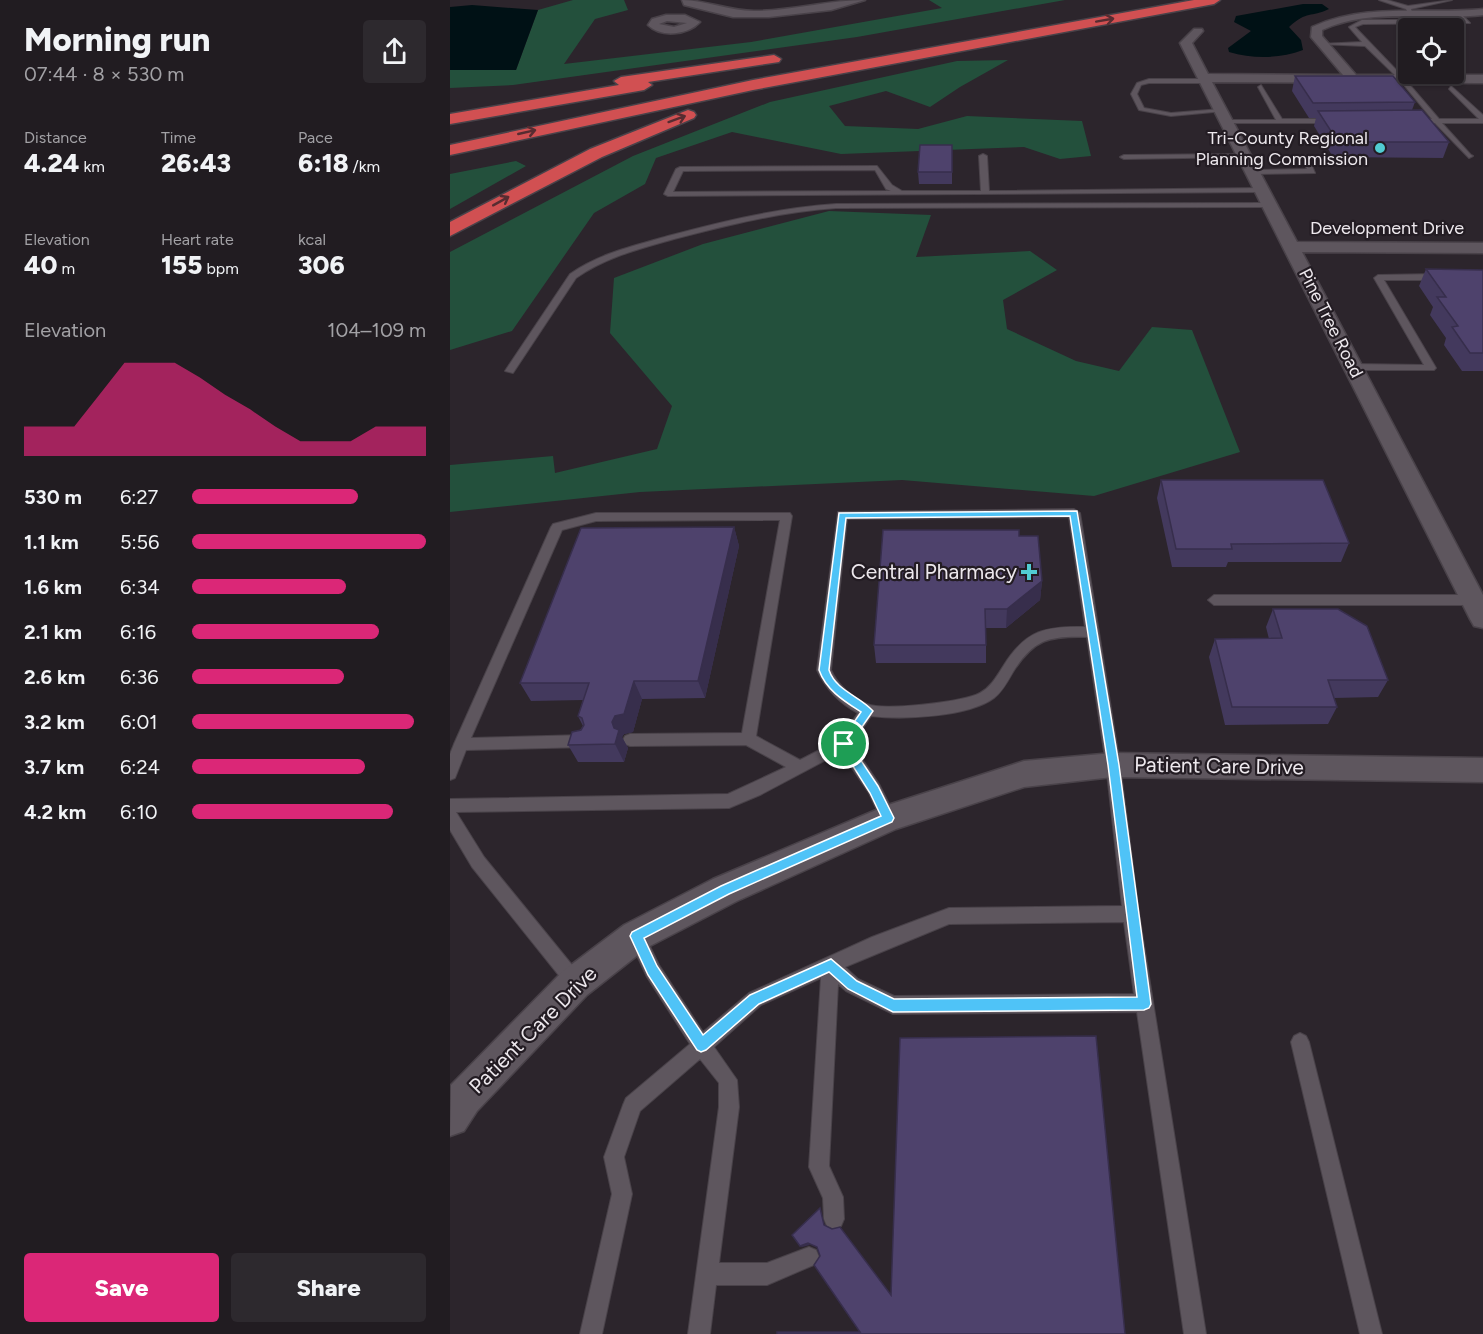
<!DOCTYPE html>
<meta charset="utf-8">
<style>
body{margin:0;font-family:Figtree,sans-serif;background:#2d292e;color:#f1f3f6;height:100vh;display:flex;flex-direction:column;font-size:22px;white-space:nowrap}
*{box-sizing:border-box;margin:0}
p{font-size:20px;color:#a2a1a5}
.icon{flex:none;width:33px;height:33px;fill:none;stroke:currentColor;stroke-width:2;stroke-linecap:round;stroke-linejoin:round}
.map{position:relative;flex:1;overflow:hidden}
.details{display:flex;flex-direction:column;background:#211c21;width:450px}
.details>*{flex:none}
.tools{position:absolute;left:948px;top:18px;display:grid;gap:12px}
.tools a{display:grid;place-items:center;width:66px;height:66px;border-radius:6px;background:#211c21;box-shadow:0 2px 4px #0004,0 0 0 2px #3e3a3f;font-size:30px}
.pin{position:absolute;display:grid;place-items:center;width:51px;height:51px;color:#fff;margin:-26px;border:3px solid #fff;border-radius:50%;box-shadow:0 2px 6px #0007}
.round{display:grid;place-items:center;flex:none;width:63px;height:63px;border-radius:6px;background:#2d292e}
.head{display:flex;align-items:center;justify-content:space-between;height:102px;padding:0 24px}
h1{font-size:33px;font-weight:800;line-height:45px}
.figures{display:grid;grid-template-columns:repeat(3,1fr);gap:9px;height:102px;padding:6px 24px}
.figures div{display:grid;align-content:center}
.figures b{font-size:26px;font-weight:800}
.figures small{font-size:16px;font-weight:400}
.figures p{font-size:16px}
.chart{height:168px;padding:12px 24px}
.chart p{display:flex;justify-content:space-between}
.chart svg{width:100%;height:108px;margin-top:6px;fill:#db2777;opacity:.7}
.primary-button{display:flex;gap:12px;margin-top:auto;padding:12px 24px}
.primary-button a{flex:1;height:69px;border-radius:6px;background:#db2777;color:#fff;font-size:24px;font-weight:800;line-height:69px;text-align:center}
.primary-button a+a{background:#2d292e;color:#f1f3f6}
ul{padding:0 24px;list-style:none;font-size:20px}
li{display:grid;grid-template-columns:96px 72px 1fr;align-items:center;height:45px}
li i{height:15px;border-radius:8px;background:#db2777}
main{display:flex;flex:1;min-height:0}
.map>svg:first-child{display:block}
</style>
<main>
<section class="details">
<div class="head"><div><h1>Morning run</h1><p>07:44 · 8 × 530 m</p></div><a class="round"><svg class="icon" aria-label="share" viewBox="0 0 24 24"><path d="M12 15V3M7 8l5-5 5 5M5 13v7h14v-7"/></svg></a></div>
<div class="figures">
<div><p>Distance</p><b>4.24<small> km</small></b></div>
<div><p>Time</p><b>26:43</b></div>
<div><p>Pace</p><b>6:18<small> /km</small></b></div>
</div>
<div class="figures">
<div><p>Elevation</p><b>40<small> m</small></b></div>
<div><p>Heart rate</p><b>155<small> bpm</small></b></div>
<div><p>kcal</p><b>306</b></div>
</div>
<div class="chart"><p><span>Elevation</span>104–109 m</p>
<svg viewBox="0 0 160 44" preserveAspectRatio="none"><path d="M0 44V32L10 32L20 32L30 19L40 6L50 6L60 6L70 12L80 19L90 25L100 32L110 38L120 38L130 38L140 32L150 32L160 32V44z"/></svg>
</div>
<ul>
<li><b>530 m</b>6:27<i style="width:71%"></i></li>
<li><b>1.1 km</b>5:56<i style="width:100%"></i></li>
<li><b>1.6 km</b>6:34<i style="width:66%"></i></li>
<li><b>2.1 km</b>6:16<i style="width:80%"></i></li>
<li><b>2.6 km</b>6:36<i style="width:65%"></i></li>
<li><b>3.2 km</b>6:01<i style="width:95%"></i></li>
<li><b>3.7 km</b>6:24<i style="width:74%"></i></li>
<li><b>4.2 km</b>6:10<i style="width:86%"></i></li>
</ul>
<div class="primary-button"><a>Save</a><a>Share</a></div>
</section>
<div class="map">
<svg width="1033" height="1334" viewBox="0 0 1033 1334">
<rect width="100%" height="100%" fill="#2c252c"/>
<path fill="#23503c" d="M 123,0 L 174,0 L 178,10 L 145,19 L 114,64 L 301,42 L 492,8 L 479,0 L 615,0 L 407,37 L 63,85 L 0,88 L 0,70 L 66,70 L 88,10 Z
M 558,60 L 510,87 L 480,107 L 436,91 L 379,106 L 395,126 L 468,129 L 517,116 L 632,121 L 641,156 L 610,159 L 574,147 L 391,154 L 282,132 L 206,158 L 195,184 L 144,213 L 62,331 L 0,350 L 0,252 L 183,156 L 320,102 L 507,61 Z
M 66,161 L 76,166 L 0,209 L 0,174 Z
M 379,211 L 481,215 L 466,257 L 580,251 L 607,270 L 553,300 L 557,329 L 626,361 L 669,371 L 702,327 L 742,330 L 790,452 L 644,496 L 452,480 L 190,492 L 0,512 L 0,465 L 103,456 L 105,473 L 207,449 L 222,406 L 160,333 L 164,278 L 253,244 Z"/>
<path fill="#001115" d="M 853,4 L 872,4 L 879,9 C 860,18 858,10 839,27 L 851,40 L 853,50 C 829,59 803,59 779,52 L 778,48 L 801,31 L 784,22 L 786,16 Z
M 22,5 L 88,10 L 66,70 L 0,70 L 0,7 Z"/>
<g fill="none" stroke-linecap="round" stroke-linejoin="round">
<defs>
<path id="service" d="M 929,0 L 937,0 L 958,6 L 1002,0 L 961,9 L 963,15 L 960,17 L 956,9 Z
M 1009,12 L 1020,23 L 913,24 L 905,27 L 953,77 L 989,119 L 1029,119 L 999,89 L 1001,86 L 1033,115 L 1033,123 L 992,123 L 1021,155 L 1023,156 L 1019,158 L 985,123 L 961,122 L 963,119 L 982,119 L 949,79 L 915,46 L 870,44 L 912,42 L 899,27 L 912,20 L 1013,20 L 1006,14 Z
M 699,79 L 756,79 L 759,81 L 756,83 L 699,83 L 691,85 L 687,94 L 694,108 L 721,113 L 771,109 L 774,111 L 721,116 L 689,110 L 681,94 L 687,83 Z
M 811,85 L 832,119 L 881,119 L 884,121 L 881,123 L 775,123 L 777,120 L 826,120 L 808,87 Z
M 533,154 L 537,156 L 539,191 L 812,188 L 816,190 L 812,192 L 218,196 L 214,194 L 226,169 L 230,167 L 427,166 L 442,185 L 452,191 L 531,191 L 529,156 ZM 425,170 L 436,189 L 441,191 L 223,192 L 233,171 Z
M 796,154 L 798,155 L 794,157 L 674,159 L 670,157 L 674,155 Z
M 854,155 L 858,157 L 865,173 L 803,174 L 799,172 L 803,170 L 857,169 L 850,157 Z
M 821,203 L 824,203 L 824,207 L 386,208 C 330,212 278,225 224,239 C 189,249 156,257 126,278 L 63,373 L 55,371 L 120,274 C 150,253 184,246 218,236 C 274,221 328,208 386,204 Z
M 928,275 L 989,274 L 993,277 L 989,280 L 934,280 L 986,368 L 984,370 L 903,370 L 898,367 L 903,364 L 974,365 L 924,278 Z
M 624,509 L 630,513 L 670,765 L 689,914 L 756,1334 L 734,1334 L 687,1012 L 443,1014 L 396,991 L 388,984 L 379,1166 L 393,1197 L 394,1219 L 391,1226 L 384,1229 L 377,1226 L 374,1219 L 373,1198 L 359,1167 L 371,978 L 311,1005 L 264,1047 L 287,1080 L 289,1107 L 269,1263 L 317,1263 L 359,1247 L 366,1250 L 369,1257 L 366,1264 L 317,1285 L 266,1285 L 260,1334 L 238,1334 L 269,1107 L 269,1083 L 250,1059 L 190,1111 L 174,1157 L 182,1194 L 152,1334 L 130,1334 L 162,1194 L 154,1157 L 173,1105 L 176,1098 L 240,1044 L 197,977 L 178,936 L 180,930 L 186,928 L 192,930 L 209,965 L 253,1032 L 299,993 L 422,937 L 499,908 L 672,906 L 656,765 L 637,637 C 599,636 584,639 563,672 C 558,681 552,692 544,698 C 519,717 451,720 421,716 L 402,744 L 429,784 L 446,818 L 443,823 L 438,825 L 433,823 L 419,793 L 391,752 L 310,795 L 279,808 L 6,812 L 34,857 L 131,976 L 134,982 L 131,988 L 125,991 L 119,988 L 22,867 L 0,830 L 0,799 L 278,794 L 336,767 L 296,745 L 180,746 L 175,744 L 173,740 L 175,736 L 180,734 L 292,733 L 330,520 L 146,521 L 112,530 L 21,738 L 135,735 L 140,737 L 142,741 L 140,745 L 135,747 L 16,750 L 5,778 L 0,780 L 0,754 L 4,744 L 101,527 L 103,524 L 146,513 L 340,513 L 342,516 L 306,736 L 350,760 L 389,740 L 408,713 C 389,703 376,689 367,670 L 388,512 ZM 619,517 L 635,627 C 596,626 576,630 554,665 C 547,676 541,687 530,693 C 514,702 434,711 417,704 C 402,698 387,684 381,670 L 397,519 ZM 674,922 L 684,994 L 444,996 L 408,979 L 395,967 L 499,924 Z
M 764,595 L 1023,595 L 1029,600 L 1023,605 L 764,605 L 758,600 Z
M 850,1033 L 856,1036 L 859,1042 L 932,1334 L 910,1334 L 841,1042 L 844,1036 Z"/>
<path id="minor" d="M 232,0 C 255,0 279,11 304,11 C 342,11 378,0 415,0 L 381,10 L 319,17 L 283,17 L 234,5 Z
M 1033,9 L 1033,15 C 980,21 922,7 872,30 L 872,36 L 906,75 L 1033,75 L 1033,83 L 762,82 L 847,242 L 1033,243 L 1033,253 L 852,252 L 1033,595 L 1033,628 L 1024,626 L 1020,619 L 730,43 L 744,29 L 752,29 L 753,31 L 742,43 L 758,74 L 893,75 L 861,37 L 862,27 C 917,2 975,15 1033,9 Z
M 216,15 L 235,15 L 250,22 C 238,35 211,38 198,25 L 202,19 ZM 217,21 L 237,23 L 224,27 L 209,24 Z
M 663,753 L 1033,758 L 1033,782 L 663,777 L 574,787 L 446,829 L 287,901 L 198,947 L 137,995 L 27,1111 L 14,1131 L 0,1136 L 1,1085 L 113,971 L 174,925 L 263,879 L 438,805 L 574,761 Z"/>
<path id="motorway" d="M 744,0 L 770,0 L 764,4 L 303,90 L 0,155 L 0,145 L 303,80 Z
M 324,55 L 331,59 L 329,62 L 198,82 L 202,85 L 194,90 L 0,124 L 0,114 L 169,85 L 164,81 L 171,77 Z
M 238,110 L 244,112 L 246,115 L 244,118 L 152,157 L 0,236 L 0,222 L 140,149 Z"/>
</defs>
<use href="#service" stroke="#494249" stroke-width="2"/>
<use href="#minor" stroke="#494249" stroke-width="3"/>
<use href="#motorway" stroke="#494249" stroke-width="3"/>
<use href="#service" fill="#5e565e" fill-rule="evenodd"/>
<use href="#minor" fill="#5e565e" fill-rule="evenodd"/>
<use href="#motorway" fill="#d15052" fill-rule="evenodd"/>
</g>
<path fill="#43395d" d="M 845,76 L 965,102 L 962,110 L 999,142 L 993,158 L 883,157 L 864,126 L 866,118 L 859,118 L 842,91 Z
M 502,145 L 502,184 L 469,184 L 468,172 Z
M 976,269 L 1033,270 L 1033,371 L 1012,371 L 994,345 L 996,338 L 980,315 L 983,307 L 969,286 Z
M 711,480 L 899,543 L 891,562 L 778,562 L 776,567 L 722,567 L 707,498 Z
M 284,527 L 289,546 L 255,698 L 192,699 L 183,732 L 174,734 L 172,737 L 178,748 L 174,762 L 128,762 L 118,745 L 133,726 L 128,716 L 133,700 L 81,701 L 70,683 Z
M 569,536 L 592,581 L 590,600 L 556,628 L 536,628 L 536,663 L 426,663 L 424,645 Z
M 823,609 L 938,680 L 928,697 L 884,698 L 887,707 L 878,724 L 775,725 L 759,657 L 765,639 L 819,639 L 816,627 Z"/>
<path fill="#372e4c" d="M 284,527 L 289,546 L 255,698 L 248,681 Z
M 592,581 L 590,600 L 556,628 L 557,609 Z
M 184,681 L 192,699 L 183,732 L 174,734 L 172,737 L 178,748 L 174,762 L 165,744 L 164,728 L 162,722 Z
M 358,1243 L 360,1245 L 352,1247 L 350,1246 Z"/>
<path fill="#4e426c" stroke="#372e4c" stroke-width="1.5" d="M 845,76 L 943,76 L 965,102 L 863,103 Z
M 972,110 L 999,142 L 888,142 L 868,111 Z
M 470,145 L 502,145 L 502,172 L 468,172 Z
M 976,269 L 1033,270 L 1033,353 L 1020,353 L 1002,327 L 1008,326 L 987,297 L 996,297 Z
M 711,480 L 873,480 L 899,543 L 781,544 L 782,549 L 726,549 Z
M 284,527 L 248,681 L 184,681 L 174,714 L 165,716 L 162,722 L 164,728 L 169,730 L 165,744 L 118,745 L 122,732 L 131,730 L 134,725 L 132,718 L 128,716 L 139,683 L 70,683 L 131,528 Z
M 433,530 L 569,530 L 569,536 L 588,536 L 592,581 L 557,609 L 535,609 L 536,645 L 424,645 Z
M 823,609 L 888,609 L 917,626 L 938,680 L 878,680 L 887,707 L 782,707 L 765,639 L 832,638 Z
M 646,1036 L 675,1334 L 327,1334 L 327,1332 L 410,1332 L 364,1265 L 370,1256 L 367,1247 L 358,1243 L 350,1246 L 342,1235 L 370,1208 L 374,1225 L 382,1229 L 390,1227 L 441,1295 L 450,1038 Z"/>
<defs><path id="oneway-shaft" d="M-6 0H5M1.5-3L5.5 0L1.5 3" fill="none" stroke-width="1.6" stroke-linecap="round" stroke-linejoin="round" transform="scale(1.5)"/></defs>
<g stroke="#572c31">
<use href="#oneway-shaft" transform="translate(655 20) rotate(-10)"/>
<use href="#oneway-shaft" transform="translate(227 119) rotate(-20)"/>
<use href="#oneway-shaft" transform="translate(77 132) rotate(-13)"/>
<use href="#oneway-shaft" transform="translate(51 201) rotate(-29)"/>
</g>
<path fill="#4fc3f7" stroke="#fff" stroke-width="1.5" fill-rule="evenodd" d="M 627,511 L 669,765 L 701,1004 L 699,1008 L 694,1010 L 443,1012 L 398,989 L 379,972 L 309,1004 L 256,1050 L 251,1052 L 247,1050 L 198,975 L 180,936 L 182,932 L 271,886 L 431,816 L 420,793 L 389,744 L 411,712 C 394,701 376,690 369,670 L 389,513 ZM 620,516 L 658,765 L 687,997 L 444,999 L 407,981 L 381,959 L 300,995 L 253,1035 L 207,966 L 194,938 L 279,894 L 442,822 L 444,818 L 428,786 L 400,744 L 423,711 C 410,696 386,691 379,670 L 396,518 Z"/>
<g fill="#51ccd2" stroke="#231c23" stroke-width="2">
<circle cx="930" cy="148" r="6"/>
<path d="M576 563h6v6h6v6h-6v6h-6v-6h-6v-6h6z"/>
</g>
<g text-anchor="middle" stroke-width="4.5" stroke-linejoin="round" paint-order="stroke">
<g font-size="18" fill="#ede8ed" stroke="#231c23" text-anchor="end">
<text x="918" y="144">Tri-County Regional<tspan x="918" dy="21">Planning Commission</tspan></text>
</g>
<g font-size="18" fill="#ede8ed" stroke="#231c23">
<text x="937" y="234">Development Drive</text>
<text transform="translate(881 323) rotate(63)" y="6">Pine Tree Road</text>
</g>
<g font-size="21" fill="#ede8ed" stroke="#231c23" text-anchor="end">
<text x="567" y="579">Central Pharmacy</text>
</g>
<g font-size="21" fill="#ede8ed" stroke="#231c23">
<text transform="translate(769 766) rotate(1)" y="7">Patient Care Drive</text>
<text transform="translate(83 1030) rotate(-45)" y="7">Patient Care Drive</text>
</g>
</g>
</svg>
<div class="tools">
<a><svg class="icon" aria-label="locate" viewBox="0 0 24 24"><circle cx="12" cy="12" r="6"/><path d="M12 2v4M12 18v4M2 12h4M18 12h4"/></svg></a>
</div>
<div class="pin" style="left:394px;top:744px;background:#1e9e55"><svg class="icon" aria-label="arrive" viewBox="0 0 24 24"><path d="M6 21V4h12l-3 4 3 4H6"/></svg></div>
</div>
</main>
